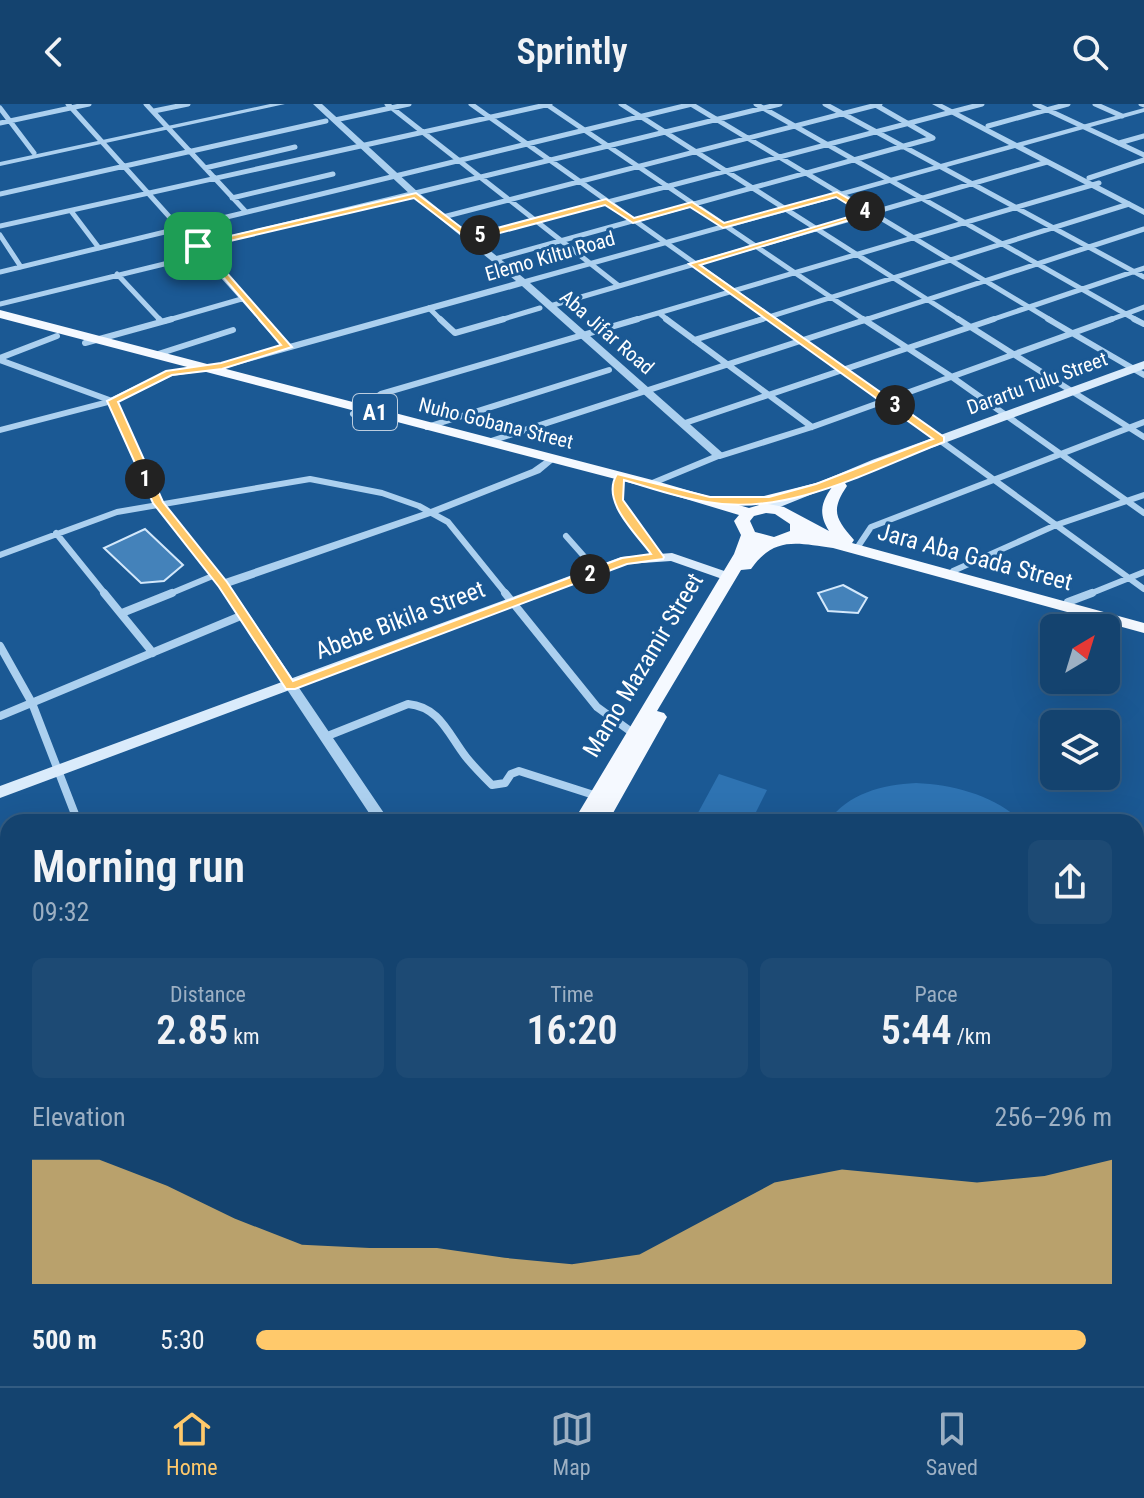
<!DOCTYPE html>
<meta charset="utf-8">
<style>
body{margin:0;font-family:"Roboto Condensed",sans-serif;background:#1d4a74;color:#f1f3f6;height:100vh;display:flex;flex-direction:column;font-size:30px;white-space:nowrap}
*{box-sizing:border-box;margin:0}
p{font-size:26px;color:#9db0c3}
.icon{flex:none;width:44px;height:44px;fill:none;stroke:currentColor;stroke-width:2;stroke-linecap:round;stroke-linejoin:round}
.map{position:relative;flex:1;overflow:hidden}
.panel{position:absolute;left:0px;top:710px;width:1144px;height:572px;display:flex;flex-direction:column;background:#14436f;border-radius:24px 24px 0 0;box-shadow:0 8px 32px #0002,0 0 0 2px #335c82}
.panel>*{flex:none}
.needle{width:52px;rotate:38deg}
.controls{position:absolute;left:1040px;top:510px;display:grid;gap:16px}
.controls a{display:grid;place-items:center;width:80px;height:80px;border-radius:12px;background:#14436f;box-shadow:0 8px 32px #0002,0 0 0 2px #335c82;font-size:40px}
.pin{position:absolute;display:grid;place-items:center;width:68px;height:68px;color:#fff;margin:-34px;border-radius:16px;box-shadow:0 4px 12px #0006}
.km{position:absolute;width:40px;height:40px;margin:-20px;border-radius:50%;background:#222;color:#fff;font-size:22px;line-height:40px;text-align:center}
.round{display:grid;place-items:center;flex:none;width:84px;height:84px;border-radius:12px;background:#1d4a74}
.summary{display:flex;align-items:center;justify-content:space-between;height:136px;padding:0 32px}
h1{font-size:44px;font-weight:600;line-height:60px}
.metrics{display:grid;grid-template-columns:repeat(3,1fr);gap:12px;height:136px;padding:8px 32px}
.metrics div{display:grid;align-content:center;border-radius:12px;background:#1d4a74;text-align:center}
.metrics b{font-size:40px;font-weight:600}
.metrics small{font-size:22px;font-weight:400}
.metrics p{font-size:22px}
.chart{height:224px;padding:16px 32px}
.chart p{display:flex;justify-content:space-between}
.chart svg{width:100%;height:144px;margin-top:8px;fill:#ffc96b;opacity:.7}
ul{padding:0 32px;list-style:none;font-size:26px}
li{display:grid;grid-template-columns:128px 96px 1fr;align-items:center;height:60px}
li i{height:20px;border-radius:10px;background:#ffc96b}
header{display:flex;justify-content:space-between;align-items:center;height:104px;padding:0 32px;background:#14436f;font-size:36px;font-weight:600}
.tab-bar{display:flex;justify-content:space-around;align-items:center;height:112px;border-top:2px solid #335c82;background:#14436f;font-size:22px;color:#9db0c3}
.tab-bar a{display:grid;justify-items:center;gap:4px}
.tab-bar .active{color:#ffc96b}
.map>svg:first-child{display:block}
</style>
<header><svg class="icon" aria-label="back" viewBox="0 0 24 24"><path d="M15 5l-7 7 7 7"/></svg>Sprintly<svg class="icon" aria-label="search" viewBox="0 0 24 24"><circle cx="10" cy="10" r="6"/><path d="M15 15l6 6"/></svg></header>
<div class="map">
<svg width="1144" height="1282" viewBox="0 0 1144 1282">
<rect width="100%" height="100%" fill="#1b5994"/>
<path fill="#2e73b2" d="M 719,670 L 767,686 L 751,718 L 693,718 Z
M 916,679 C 955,681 993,691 1023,718 L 828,718 C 848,689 882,681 916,679 Z"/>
<path fill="#4482ba" stroke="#d3e8fb" stroke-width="2" d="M 145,425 L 183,461 L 164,477 L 141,479 L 104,444 Z
M 843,481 L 867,494 L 858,509 L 828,507 L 818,489 Z"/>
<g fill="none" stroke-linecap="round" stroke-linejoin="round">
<path stroke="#acd0ef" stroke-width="5" d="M 68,0 L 263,217
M 146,0 L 246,108
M 387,0 L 619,182
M 471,0 L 776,217
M 546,0 L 866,217
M 621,0 L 961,217
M 691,0 L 1052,217
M 756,0 L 1138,217
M 825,0 L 1144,173
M 874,0 L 933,34
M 1035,0 L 1144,51
M 1095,0 L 1122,12
M 1141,0 L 1144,1
M 0,4 L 34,49
M 154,7 L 188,0
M 335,16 L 409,0
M 0,19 L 89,0
M 988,22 L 1068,0
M 1119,39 L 1144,32
M 205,64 L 295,43
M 1089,74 L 1144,56
M 0,90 L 326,17
M 232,94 L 333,70
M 71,107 L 99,144
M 443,113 L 880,0
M 0,122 L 550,0
M 0,131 L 21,163
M 470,134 L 982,0
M 198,142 L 780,0
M 495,155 L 933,34
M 0,168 L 692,0
M 117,170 L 161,217
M 0,200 L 205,150
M 550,202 L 1047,58
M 429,204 L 442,217
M 659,209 L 669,217
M 165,217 L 245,194
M 497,217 L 540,204
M 631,217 L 1099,79
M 756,217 L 1129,100
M 862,217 L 1144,125
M 988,217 L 1144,164
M 1107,217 L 1144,203"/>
<path stroke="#acd0ef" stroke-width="6" d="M 159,215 L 161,217
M 261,215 L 287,243
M 440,215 L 455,229 L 504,215
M 666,215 L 812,323
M 773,215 L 1144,485
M 863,215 L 952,273 L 1144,409
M 958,215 L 1144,333
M 1048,215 L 1144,271
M 1134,215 L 1144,220
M 694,236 L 763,215
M 85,239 L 172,215
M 155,251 L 233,226
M 0,254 L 57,232
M 0,256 L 112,297 L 158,399 L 223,480
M 353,310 L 381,290 L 638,215
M 685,319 L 994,215
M 427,323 L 609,266
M 488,338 L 868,215
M 720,352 L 812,323 L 1112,215
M 621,372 C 610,404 640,430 659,453
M 56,429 L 106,491
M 566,432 L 597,467
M 859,441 L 871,423 L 1144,318
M 0,451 L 117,408 L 310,375 L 382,389 L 419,402 L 448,418 L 507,491
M 950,472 L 953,467 L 1056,421 L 1144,391
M 167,491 L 215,471
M 1087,491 L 1144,468"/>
<path stroke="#acd0ef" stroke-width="8" d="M 104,489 L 153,549
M 505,489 L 597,603 L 637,632
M 1068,498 L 1092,489
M 122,509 L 172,489
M 0,542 L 32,599 L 78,718
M 0,612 L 243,511
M 325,633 L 408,600 C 440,603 448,630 466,653 C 474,663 483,672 492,681 L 505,679 L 511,670 L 519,667 L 600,693
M 0,759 L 8,756
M 1136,782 L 1144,735
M 0,836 L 8,833"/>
<path stroke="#acd0ef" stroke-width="10" d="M 0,936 L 8,933
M 0,1031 L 8,1053
M 0,1135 L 8,1131
M 559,1274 L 563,1282
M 698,1274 L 705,1282
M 975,1274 L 986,1282
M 74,1282 L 76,1274
M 628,1282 L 635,1274
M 872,1282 L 878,1274"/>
<path fill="#acd0ef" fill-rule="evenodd" d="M 270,0 L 285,0 L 0,62 L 0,58 Z
M 313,0 L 322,0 L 419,89 L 525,175 L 1009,41 L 932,0 L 942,0 L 1017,39 L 1144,4 L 1144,8 L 1023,42 L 1144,105 L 1144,111 L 1015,44 L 530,179 L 726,352 L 651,383 L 647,382 L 647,378 L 712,351 L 522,182 L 226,264 L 172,272 L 116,299 L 0,329 L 0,323 L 108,295 L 166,267 L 221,259 L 516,177 L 413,93 Z
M 552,351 L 558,354 L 540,369 L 436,410 L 230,482 L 390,718 L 375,718 L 217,480 L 219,477 L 428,406 L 532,365 Z
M 484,1274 L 505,1274 L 508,1282 L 487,1282 Z"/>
<path fill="#daebfb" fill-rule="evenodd" d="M 1144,257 L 1144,265 L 882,362 L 770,407 L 765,408 L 758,404 L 872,356 Z
M 672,449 L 733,470 L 735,473 L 728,477 L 671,457 L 628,460 L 0,694 L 0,682 L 621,453 Z"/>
<path fill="#f5f9ff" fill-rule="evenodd" d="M 0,206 L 656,377 L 749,404 L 759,401 L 754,397 L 756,394 L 820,378 L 825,379 L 825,385 L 768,400 L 784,403 L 829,427 C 817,408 822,396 835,379 L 845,379 L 847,382 C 830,407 836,415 854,436 L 852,439 L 1144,519 L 1144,529 L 833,444 C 797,439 774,432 751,465 L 741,466 L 657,607 L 664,609 L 667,613 L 608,718 L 573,718 L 734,450 L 741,431 L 734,417 L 739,411 L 646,383 L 0,214 ZM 766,409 L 775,410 L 790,420 L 790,427 L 774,433 L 755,428 L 750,417 L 754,412 Z
M 230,1274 L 258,1274 L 255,1282 L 227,1282 Z
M 259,1274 L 286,1274 L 283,1282 L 256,1282 Z"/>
</g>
<path fill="#ffc96b" stroke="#fff" stroke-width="2" fill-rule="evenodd" d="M 837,88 L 873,109 L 700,161 L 944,333 L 944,338 C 871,366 788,413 707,398 C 679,394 651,384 624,376 L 623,396 L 664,453 L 663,455 L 627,460 L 295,585 L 286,585 L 219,483 L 153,399 L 107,297 L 166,267 L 221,259 L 281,241 L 195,140 L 416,89 L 471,131 L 606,95 L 634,114 L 692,98 L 724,119 ZM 836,93 L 862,109 L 689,160 L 933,335 L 816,380 L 769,393 L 710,393 L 617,370 C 600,397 636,429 651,450 L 622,454 L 293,577 L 227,478 L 163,398 L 118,298 L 172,271 L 222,265 L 292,243 L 204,143 L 414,94 L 470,137 L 605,101 L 633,119 L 690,103 L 723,124 Z"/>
<g text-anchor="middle" stroke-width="6" stroke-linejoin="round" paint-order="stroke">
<g font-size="20" fill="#fff" stroke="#1b5994">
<text transform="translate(550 152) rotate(-16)" y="7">Elemo Kiltu Road</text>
<text transform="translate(607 228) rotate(41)" y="7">Aba Jifar Road</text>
<text transform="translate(1037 279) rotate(-20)" y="7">Darartu Tulu Street</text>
<text transform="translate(496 319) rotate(14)" y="7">Nuho Gobana Street</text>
</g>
<rect fill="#1b5994" stroke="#bbcddf" stroke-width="2" x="353" y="290" width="44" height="36" rx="6"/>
<g font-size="22" font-weight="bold" fill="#fff">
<text x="375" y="316">A1</text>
</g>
<g font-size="24" fill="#fff" stroke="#1b5994">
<text transform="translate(975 453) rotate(15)" y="8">Jara Aba Gada Street</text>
<text transform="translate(400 516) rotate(-21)" y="8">Abebe Bikila Street</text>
<text transform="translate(643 561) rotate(-59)" y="8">Mamo Mazamir Street</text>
</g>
</g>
</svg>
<div class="controls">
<a><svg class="needle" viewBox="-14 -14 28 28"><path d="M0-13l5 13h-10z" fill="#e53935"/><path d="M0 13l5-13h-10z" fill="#9db0c3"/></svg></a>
<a><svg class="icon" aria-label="layers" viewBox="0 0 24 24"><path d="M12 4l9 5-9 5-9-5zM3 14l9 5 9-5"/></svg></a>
</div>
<div class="pin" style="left:198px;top:142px;background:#1e9e55"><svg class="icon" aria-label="arrive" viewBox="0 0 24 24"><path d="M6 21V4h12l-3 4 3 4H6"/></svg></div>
<b class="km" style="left:145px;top:375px">1</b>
<b class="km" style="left:590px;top:470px">2</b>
<b class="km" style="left:895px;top:301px">3</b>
<b class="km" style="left:865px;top:107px">4</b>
<b class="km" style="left:480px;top:131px">5</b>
<section class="panel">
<div class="summary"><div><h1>Morning run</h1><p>09:32</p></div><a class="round"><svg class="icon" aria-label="share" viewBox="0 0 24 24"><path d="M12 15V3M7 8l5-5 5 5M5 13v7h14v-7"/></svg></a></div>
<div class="metrics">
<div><p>Distance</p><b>2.85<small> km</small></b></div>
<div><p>Time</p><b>16:20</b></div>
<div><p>Pace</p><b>5:44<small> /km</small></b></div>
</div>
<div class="chart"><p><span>Elevation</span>256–296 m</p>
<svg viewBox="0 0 160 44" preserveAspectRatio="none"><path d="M0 44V6L10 6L20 14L30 24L40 32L50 33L60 33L70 36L80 38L90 35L100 24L110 13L120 9L130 11L140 13L150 11L160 6V44z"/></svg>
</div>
<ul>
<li><b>500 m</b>5:30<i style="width:97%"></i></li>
</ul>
</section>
</div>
<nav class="tab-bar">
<a class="active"><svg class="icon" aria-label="home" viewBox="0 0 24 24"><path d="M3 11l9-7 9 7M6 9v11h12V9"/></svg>Home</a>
<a><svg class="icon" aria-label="map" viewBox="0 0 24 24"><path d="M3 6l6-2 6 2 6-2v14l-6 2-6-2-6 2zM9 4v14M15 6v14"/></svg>Map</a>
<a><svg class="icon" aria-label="saved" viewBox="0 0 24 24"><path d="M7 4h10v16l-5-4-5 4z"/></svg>Saved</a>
</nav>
